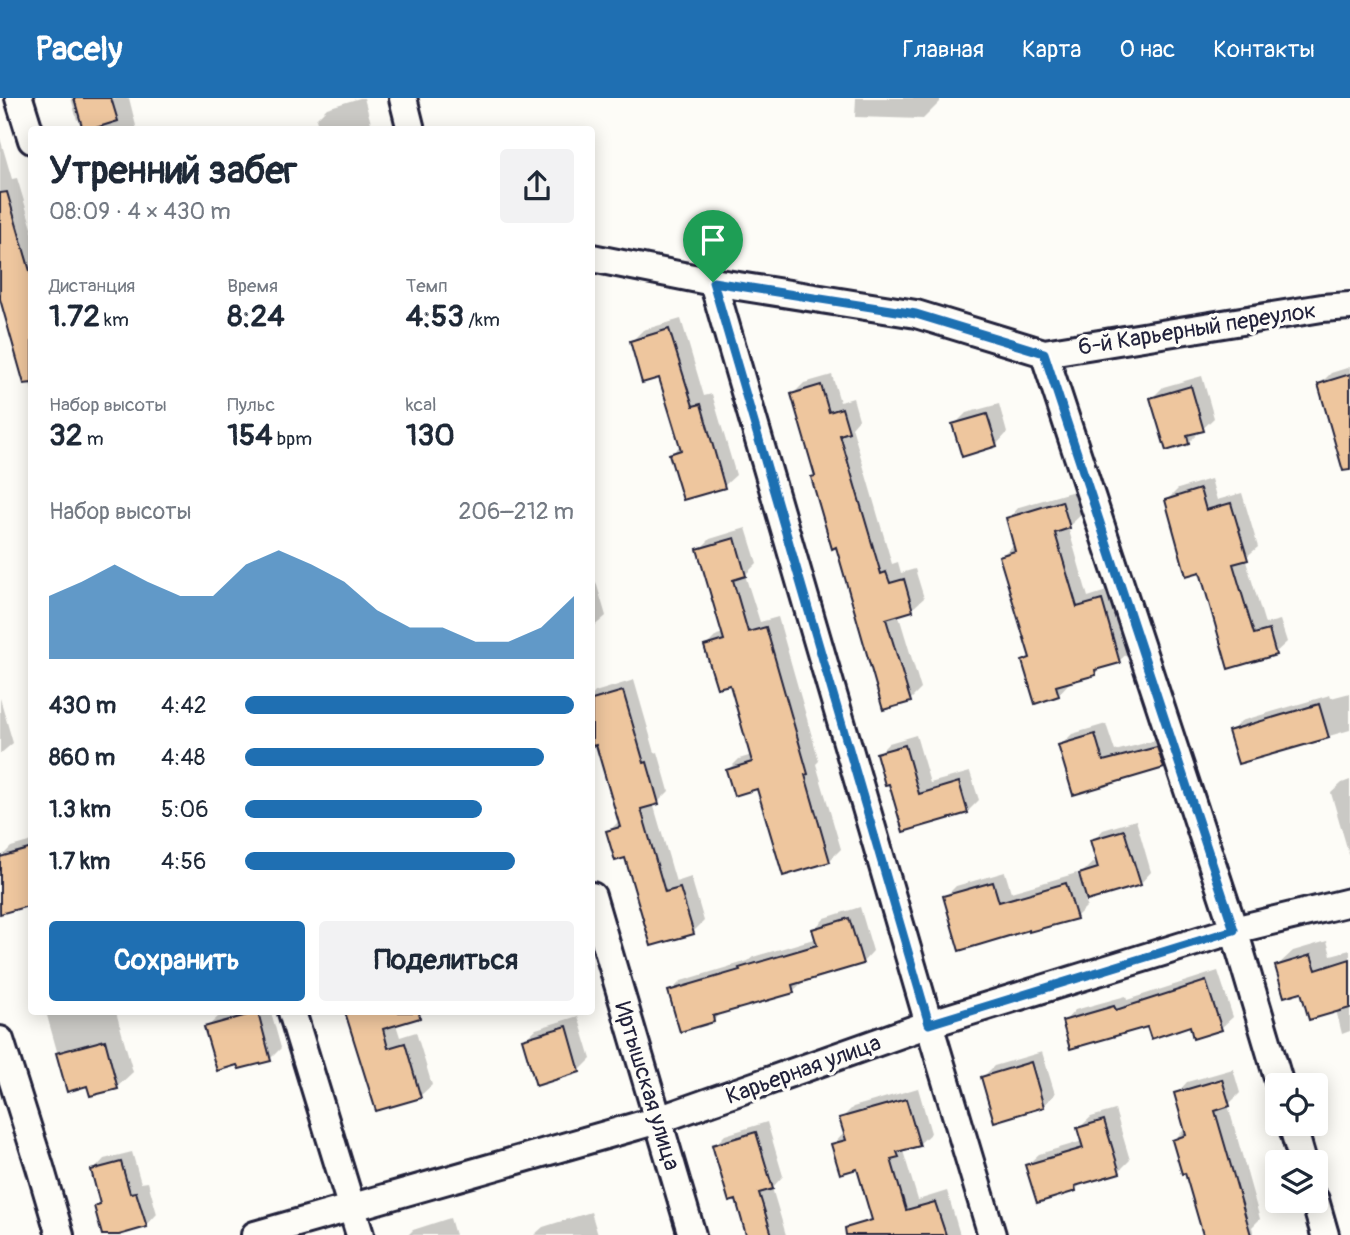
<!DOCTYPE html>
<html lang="ru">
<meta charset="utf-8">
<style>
body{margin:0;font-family:Pangolin,sans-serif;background:#f2f2f3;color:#1f2937;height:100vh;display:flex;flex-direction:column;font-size:26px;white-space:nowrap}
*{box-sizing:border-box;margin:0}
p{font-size:23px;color:#747a83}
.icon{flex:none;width:38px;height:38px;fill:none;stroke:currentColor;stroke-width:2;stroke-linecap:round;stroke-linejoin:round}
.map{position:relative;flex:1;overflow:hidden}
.panel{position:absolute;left:28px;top:28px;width:567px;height:889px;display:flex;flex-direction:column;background:#fff;border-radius:7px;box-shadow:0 4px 18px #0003}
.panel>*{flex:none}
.controls{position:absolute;left:1265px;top:975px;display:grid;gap:14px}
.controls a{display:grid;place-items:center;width:63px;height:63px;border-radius:7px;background:#fff;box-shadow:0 4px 18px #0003;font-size:35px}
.pin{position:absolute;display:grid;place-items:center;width:60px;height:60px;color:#fff;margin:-72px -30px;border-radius:50% 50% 50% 0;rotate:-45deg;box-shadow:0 0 7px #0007}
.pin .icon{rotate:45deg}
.round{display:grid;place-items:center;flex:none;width:74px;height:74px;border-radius:7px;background:#f2f2f3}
.overview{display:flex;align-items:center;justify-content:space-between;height:119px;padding:0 21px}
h1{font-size:38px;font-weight:700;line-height:52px}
.figures{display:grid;grid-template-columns:repeat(3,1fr);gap:10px;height:119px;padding:7px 21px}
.figures div{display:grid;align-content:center}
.figures b{font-size:30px;font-weight:700}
.figures small{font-size:19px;font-weight:400}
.figures p{font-size:19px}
.chart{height:196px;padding:14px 21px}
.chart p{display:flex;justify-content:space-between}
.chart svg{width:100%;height:126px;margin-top:7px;fill:#1f6fb2;opacity:.7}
.action{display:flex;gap:14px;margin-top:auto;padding:14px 21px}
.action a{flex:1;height:80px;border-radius:7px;background:#1f6fb2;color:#fff;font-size:28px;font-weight:700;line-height:80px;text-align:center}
.action a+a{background:#f2f2f3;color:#1f2937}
ul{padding:0 21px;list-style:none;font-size:23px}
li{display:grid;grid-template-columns:112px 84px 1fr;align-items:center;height:52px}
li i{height:18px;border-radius:9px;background:#1f6fb2}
header{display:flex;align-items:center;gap:42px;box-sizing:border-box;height:98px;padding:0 35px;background:#1f6fb2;color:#fff}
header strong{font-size:33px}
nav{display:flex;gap:38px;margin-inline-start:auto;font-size:24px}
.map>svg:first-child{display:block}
</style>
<header>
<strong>Pacely</strong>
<nav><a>Главная</a><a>Карта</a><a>О нас</a><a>Контакты</a></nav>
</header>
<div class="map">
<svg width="1350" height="1137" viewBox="0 0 1350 1137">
<rect width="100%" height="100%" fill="#fdfcf7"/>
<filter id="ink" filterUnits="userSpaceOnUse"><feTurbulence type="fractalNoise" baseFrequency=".0143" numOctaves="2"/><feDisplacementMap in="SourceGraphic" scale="14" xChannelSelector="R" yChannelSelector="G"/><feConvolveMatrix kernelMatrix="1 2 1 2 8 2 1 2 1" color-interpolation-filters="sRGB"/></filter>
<g filter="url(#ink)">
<path fill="#0003" d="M 71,0 L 129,0 L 137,32 L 85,32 L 82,20 L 77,22 Z
M 360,0 L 364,0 L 373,32 L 319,32 L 316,21 L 327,10 Z
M 856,0 L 940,0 L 940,4 L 923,21 L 855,19 Z
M 0,40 L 12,81 L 17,80 L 32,130 L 32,293 L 21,255 L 0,194 Z
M 681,221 L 704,298 L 712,296 L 736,377 L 724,388 L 684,400 L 671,356 L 681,347 L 660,278 L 632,243 L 643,232 Z
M 1350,269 L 1350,325 L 1320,286 L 1331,275 Z
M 832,277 L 840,304 L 853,300 L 859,321 L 852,329 L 892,466 L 898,464 L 901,475 L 915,471 L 924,500 L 912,511 L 898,515 L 921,591 L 910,602 L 837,447 L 813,379 L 817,376 L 793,296 L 804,285 Z
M 1202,278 L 1214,320 L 1189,344 L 1152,300 L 1163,289 Z
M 999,306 L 1007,335 L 996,347 L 954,327 L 966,315 Z
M 1211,381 L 1217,402 L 1242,395 L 1258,449 L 1245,460 L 1265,526 L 1280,522 L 1287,544 L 1275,555 L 1230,568 L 1201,472 L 1167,402 L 1178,391 Z
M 1074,393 L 1081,417 L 1068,429 L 1088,499 L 1113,491 L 1131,552 L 1119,563 L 1102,568 L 1095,575 L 1068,583 L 1069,585 L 1058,597 L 1024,563 L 1031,556 L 1001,458 L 1015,446 L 1008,421 L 1019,409 Z
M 746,430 L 757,465 L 745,477 L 760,524 L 778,519 L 819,663 L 816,666 L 841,751 L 830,762 L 784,776 L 758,689 L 728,672 L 739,661 L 752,657 L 731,584 L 706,548 L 717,537 L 723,535 L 699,452 L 710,441 Z
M 596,484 L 606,518 L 592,530 L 592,486 Z
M 634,582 L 655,655 L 658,654 L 669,693 L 658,704 L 653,705 L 676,784 L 691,779 L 704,823 L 693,834 L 626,758 L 608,734 L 620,722 L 592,630 L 592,598 L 595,594 Z
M 1350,595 L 1350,632 L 1239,664 L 1230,634 L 1241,623 L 1330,597 L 1331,600 Z
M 0,600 L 13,645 L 0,656 Z
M 1106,626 L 1115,653 L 1168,639 L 1175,657 L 1163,669 L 1074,695 L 1060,648 L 1072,636 Z
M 916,637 L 930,685 L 970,674 L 979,702 L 967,714 L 904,732 L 890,684 L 878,656 L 889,645 Z
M 1350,682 L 1350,760 L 1331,695 L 1342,685 Z
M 1136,722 L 1151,774 L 1140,786 L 1085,802 L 1087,808 L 1076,819 L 945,799 L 956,788 L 1005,774 L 1011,794 L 1077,775 L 1078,779 L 1092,765 L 1098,764 L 1092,743 L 1103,732 Z
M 32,743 L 32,805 L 0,811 L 0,760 L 11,749 Z
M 860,809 L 873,853 L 862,865 L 806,881 L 793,893 L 721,914 L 714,922 L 670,894 L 681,883 L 748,863 L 753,859 L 817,840 L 814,831 L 825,820 Z
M 1327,843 L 1331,857 L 1350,852 L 1350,933 L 1342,936 L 1336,912 L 1302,892 L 1277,868 L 1293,853 Z
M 1218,873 L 1233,919 L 1221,930 L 1191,926 L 1148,927 L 1064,924 L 1075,912 L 1126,898 L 1127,902 Z
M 46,914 L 116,914 L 133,974 L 117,989 L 88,986 L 68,992 Z
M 222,914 L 271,914 L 281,950 L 270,961 L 238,965 L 206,930 L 218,919 L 223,917 Z
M 347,914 L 392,914 L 400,939 L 416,934 L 432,987 L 420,998 L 377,1011 Z
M 578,918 L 591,961 L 580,972 L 524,942 L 536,931 Z
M 1042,954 L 1055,996 L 1043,1008 L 983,979 L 994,968 Z
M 1233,971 L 1240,995 L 1228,1007 L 1260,1121 L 1252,1129 L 1254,1137 L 1205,1137 L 1186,1073 L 1174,1042 L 1186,1030 L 1176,996 L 1187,984 Z
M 918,990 L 931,1035 L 919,1046 L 905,1050 L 903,1053 L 918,1102 L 947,1093 L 960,1137 L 879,1137 L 858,1069 L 833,1047 L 844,1035 L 841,1021 L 853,1009 Z
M 1115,1012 L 1130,1062 L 1119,1073 L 1083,1084 L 1076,1091 L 1027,1067 L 1039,1056 L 1083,1043 L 1079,1030 L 1091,1019 Z
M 767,1024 L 783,1078 L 772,1090 L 786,1137 L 748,1137 L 737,1100 L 714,1048 L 725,1037 Z
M 132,1054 L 141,1085 L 148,1084 L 157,1116 L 146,1128 L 113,1137 L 103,1137 L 96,1108 L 101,1103 L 93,1073 L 104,1061 Z
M 591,1114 L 598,1137 L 534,1137 L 543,1129 Z
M 450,1120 L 455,1137 L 408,1137 L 413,1132 Z"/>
<path fill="#eec69e" stroke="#22223b" stroke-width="2" d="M 74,0 L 111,0 L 118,23 L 89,32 L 83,32 Z
M 7,94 L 32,180 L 32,285 L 24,286 L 0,201 L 0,95 Z
M 669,231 L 693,308 L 701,306 L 725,390 L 683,402 L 669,356 L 681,352 L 659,280 L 642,285 L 630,243 Z
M 1350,276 L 1350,372 L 1343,373 L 1318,286 Z
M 821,287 L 829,314 L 842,310 L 849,334 L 840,337 L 881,476 L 886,474 L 890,485 L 904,481 L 913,513 L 886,521 L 911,604 L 883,612 L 836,449 L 832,451 L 811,379 L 815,378 L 791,296 Z
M 1191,288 L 1204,333 L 1187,337 L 1189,346 L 1166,353 L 1150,300 Z
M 987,316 L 997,348 L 962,359 L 952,326 Z
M 1200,391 L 1206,412 L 1231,405 L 1248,462 L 1233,466 L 1254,536 L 1269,532 L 1276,557 L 1228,571 L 1200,474 L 1186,478 L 1165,402 Z
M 1062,403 L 1070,430 L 1055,435 L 1077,509 L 1102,502 L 1120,565 L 1095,572 L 1096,577 L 1056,588 L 1059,598 L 1035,606 L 1022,563 L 1030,560 L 999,458 L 1015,453 L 1006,420 Z
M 735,440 L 746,478 L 733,482 L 748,534 L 766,529 L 808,676 L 805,677 L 830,764 L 783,778 L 757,691 L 734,698 L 726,672 L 752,664 L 730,587 L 717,590 L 704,548 L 724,542 L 697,451 Z
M 623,593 L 644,665 L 647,664 L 659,706 L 641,711 L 665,794 L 680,790 L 694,836 L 651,848 L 625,760 L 615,763 L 606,733 L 620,729 L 596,647 L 592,648 L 592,602 Z
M 1319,606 L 1329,640 L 1238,666 L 1228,633 Z
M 1095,636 L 1103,663 L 1157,649 L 1164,670 L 1073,697 L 1058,647 Z
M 905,647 L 919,696 L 959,684 L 968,715 L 903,734 L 889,686 L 885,687 L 876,655 Z
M 1124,732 L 1141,787 L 1087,803 L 1079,776 L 1098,770 L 1090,742 Z
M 32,750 L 32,807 L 0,816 L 0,759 Z
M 993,784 L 999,804 L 1066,785 L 1077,821 L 1029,834 L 1029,832 L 959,853 L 943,798 Z
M 849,820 L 863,866 L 792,887 L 794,895 L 713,918 L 714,924 L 680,934 L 668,893 L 740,872 L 739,870 L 817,847 L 812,831 Z
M 1311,857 L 1316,872 L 1350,861 L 1350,910 L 1309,922 L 1301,894 L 1284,899 L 1275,868 Z
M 1206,883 L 1222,932 L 1193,941 L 1190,928 L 1151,941 L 1147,929 L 1070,951 L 1062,923 L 1114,908 L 1116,912 Z
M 258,914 L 271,963 L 239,971 L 237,967 L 217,973 L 204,929 Z
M 345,914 L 419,914 L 420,920 L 383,931 L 388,950 L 405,945 L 421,1000 L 376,1013 Z
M 567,928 L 580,974 L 536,988 L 522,941 Z
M 105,942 L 118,991 L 90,998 L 87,988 L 67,994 L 56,955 Z
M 1031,964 L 1044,1009 L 994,1024 L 981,979 Z
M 1222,981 L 1230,1008 L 1215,1013 L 1251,1137 L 1203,1137 L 1185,1075 L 1182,1076 L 1172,1042 L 1186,1037 L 1174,995 Z
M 906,1001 L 920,1048 L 897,1054 L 899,1059 L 891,1061 L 906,1112 L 935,1104 L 946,1137 L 846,1137 L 845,1130 L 872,1122 L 857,1071 L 840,1076 L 831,1046 L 846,1042 L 839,1020 Z
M 1104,1022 L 1120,1075 L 1075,1088 L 1076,1093 L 1037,1105 L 1025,1067 L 1083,1050 L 1077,1030 Z
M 756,1034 L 773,1091 L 759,1095 L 772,1137 L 746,1137 L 736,1102 L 729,1104 L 712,1047 Z
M 121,1064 L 130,1095 L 136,1094 L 147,1129 L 119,1137 L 102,1137 L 94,1108 L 100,1106 L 91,1072 Z"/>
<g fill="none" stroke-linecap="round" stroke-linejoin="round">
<defs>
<path id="minor" d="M 19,0 L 32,42
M 403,0 L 411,32
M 592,160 L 713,184 L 916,216 L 1044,255 L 1322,210 L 1350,208
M 713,184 L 929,926 L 992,1137
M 1044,255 L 1234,832 L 1280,987
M 592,798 L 692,1137
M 292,914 L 360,1137
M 0,942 L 40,1069 L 60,1137
M 1292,1026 L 1303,1064
M 1315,1102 L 1325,1137
M 255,1137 L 658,1022 L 929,926 L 1234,832 L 1350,804"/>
</defs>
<use href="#minor" stroke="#22223b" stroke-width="32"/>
<use href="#minor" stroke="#fdfcf7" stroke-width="26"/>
</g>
</g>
<g fill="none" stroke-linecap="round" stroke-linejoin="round" filter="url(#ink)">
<defs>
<path id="route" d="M 713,184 L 916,216 L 1044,255 L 1234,832 L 929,926 Z"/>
</defs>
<use href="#route" stroke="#fff" stroke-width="14"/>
<use href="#route" stroke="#1f6fb2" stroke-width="9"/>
</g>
<g text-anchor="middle" stroke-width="7" stroke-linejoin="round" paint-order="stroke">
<g font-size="23" fill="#22223b" stroke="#fdfcf7">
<text transform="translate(1197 230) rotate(-9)" y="8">6-й Карьерный переулок</text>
<text transform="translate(803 971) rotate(-20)" y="8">Карьерная улица</text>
<text transform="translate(648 988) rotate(73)" y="8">Иртышская улица</text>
</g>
</g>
</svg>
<div class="controls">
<a><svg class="icon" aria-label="locate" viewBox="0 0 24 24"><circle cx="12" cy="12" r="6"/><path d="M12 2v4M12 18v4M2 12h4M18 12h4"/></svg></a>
<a><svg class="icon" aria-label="layers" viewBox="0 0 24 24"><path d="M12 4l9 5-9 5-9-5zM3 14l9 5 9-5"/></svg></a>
</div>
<div class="pin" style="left:713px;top:184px;background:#1e9e55"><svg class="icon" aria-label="arrive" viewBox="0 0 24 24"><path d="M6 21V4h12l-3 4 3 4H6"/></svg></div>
<section class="panel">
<div class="overview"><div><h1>Утренний забег</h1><p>08:09 · 4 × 430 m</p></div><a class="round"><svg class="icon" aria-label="share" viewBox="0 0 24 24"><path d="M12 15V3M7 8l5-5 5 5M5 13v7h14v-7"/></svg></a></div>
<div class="figures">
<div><p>Дистанция</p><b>1.72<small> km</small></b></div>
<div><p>Время</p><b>8:24</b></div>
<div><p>Темп</p><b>4:53<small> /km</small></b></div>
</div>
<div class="figures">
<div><p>Набор высоты</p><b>32<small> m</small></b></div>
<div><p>Пульс</p><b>154<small> bpm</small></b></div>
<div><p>kcal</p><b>130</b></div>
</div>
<div class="chart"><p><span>Набор высоты</span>206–212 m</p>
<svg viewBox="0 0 160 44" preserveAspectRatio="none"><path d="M0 44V22L10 17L20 11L30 17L40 22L50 22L60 11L70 6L80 11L90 17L100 27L110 33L120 33L130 38L140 38L150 33L160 22V44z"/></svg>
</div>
<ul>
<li><b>430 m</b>4:42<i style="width:100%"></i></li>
<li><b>860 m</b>4:48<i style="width:91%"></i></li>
<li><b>1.3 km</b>5:06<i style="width:72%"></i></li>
<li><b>1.7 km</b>4:56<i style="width:82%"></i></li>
</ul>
<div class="action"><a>Сохранить</a><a>Поделиться</a></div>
</section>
</div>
